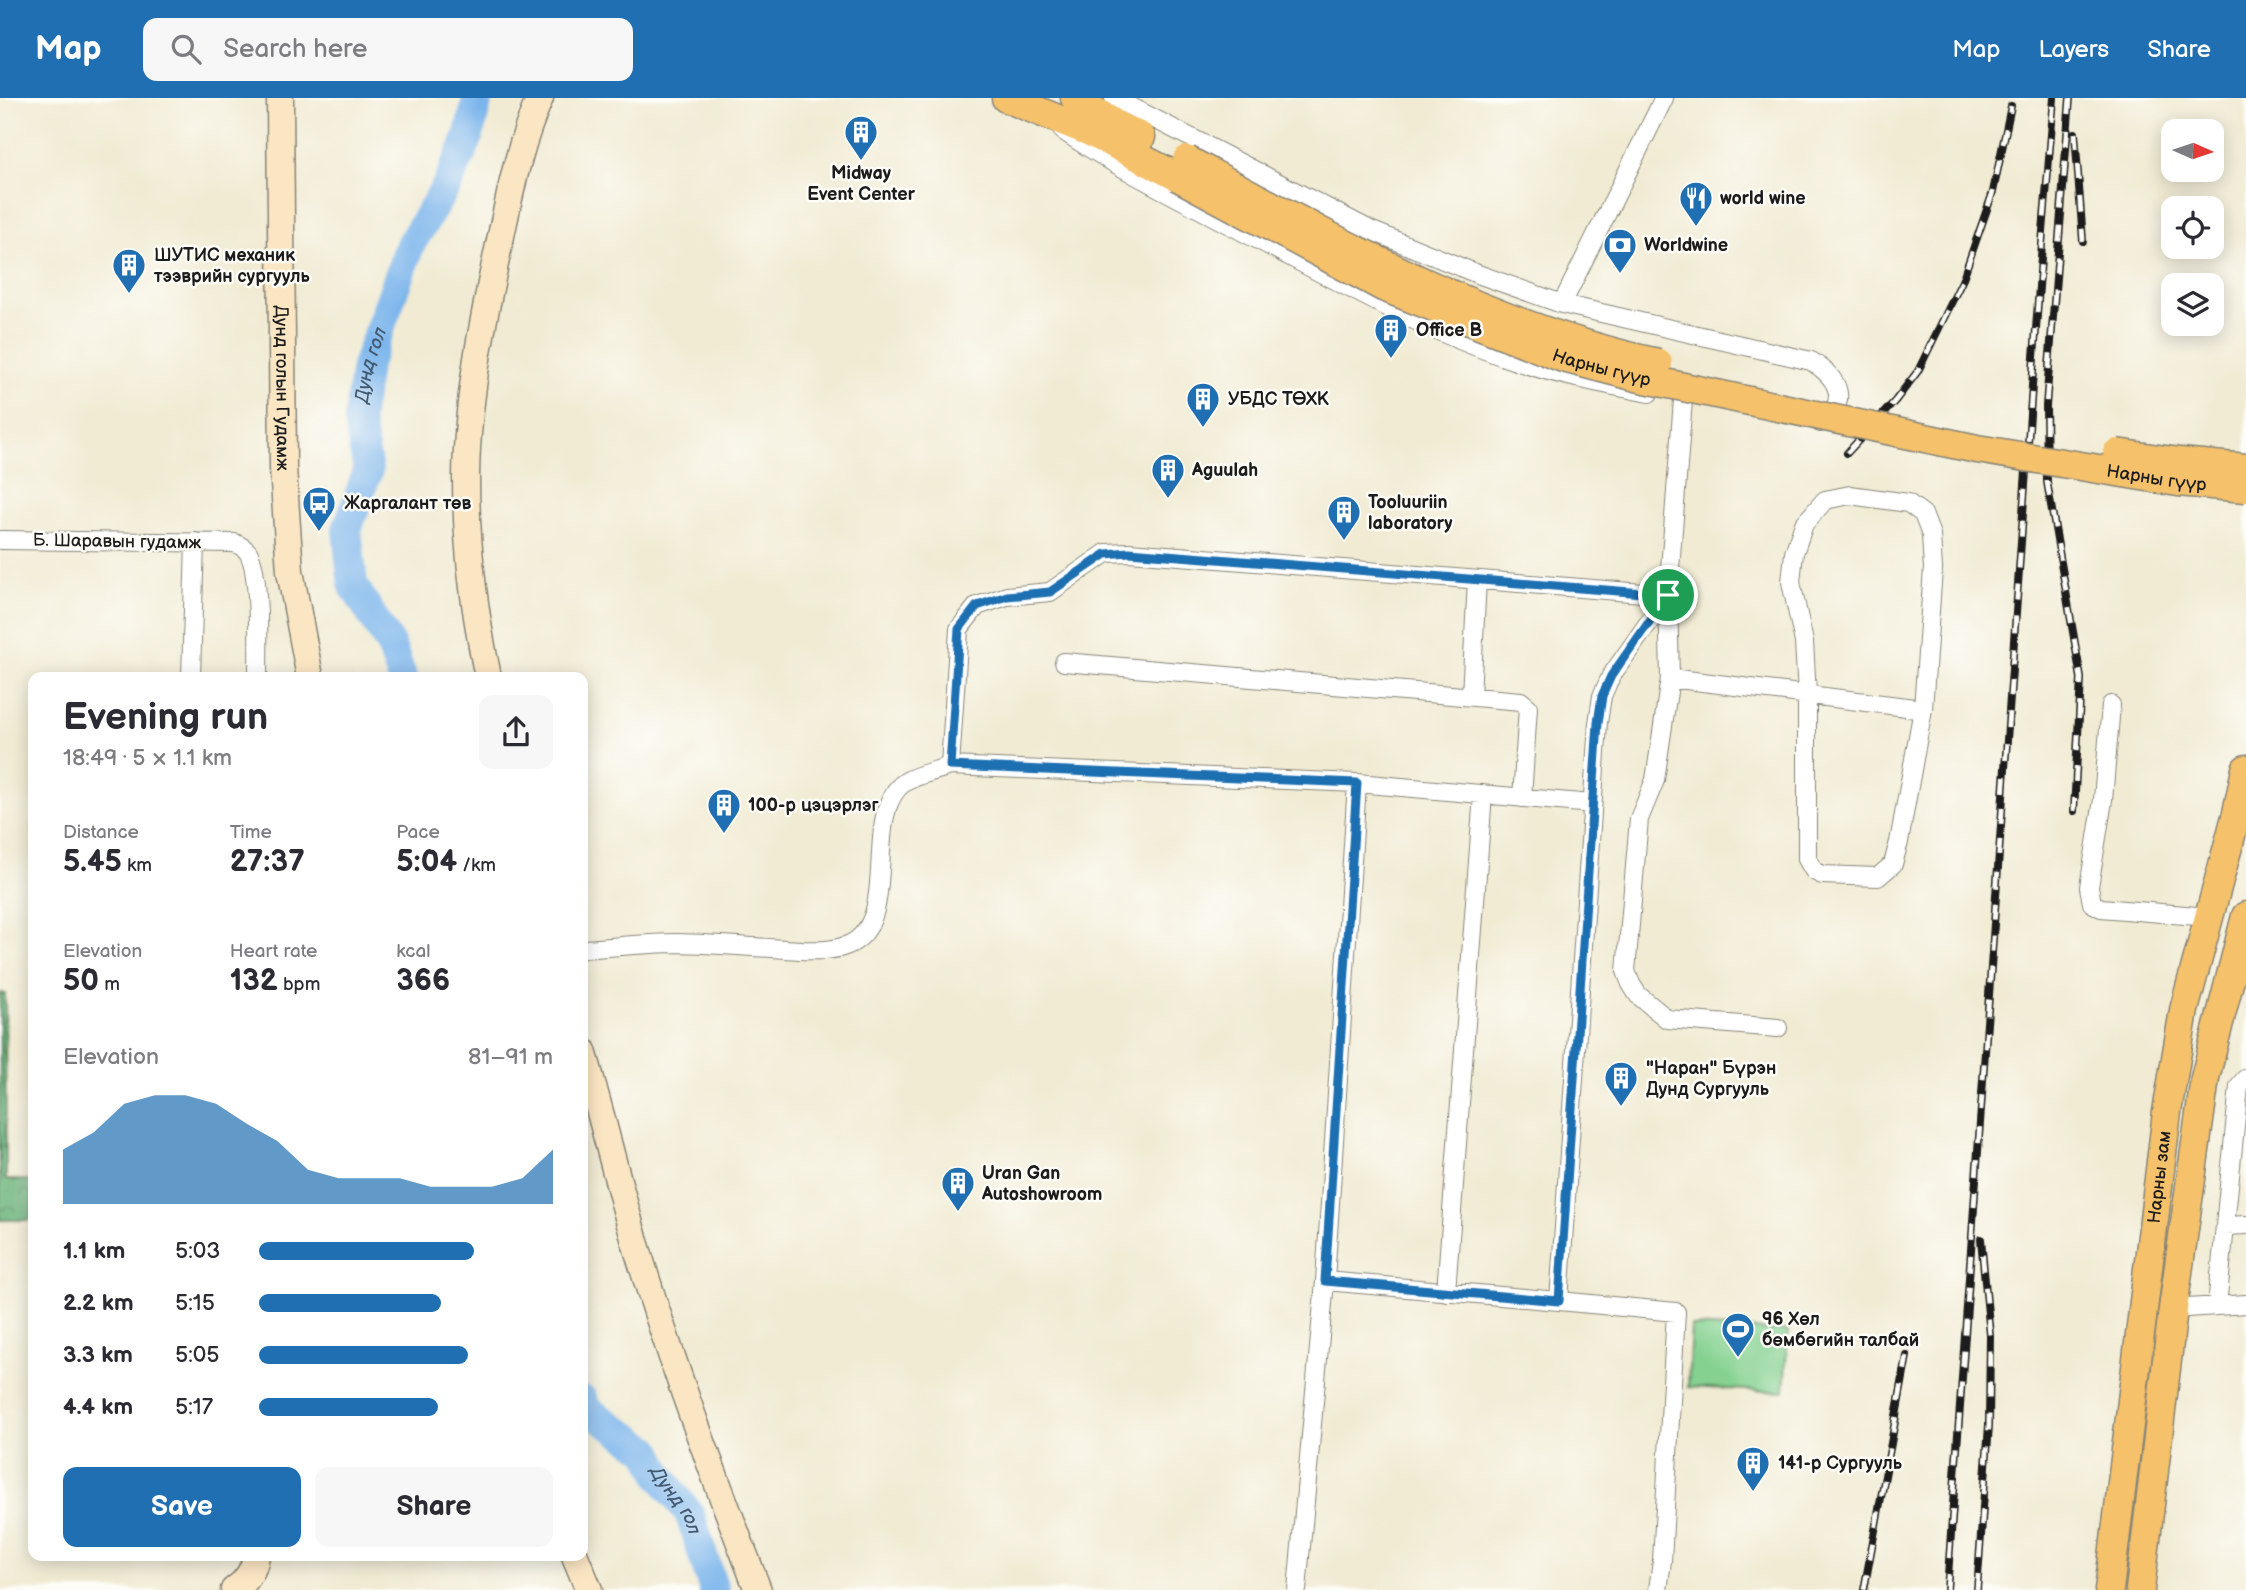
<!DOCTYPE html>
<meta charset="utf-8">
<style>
body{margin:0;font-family:"Balsamiq Sans",sans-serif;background:#f7f7f7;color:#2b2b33;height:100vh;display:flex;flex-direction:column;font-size:26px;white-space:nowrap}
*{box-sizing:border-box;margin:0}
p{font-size:23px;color:#7c7c81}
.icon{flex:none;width:38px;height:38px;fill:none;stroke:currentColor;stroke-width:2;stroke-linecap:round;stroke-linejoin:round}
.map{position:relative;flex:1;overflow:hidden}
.panel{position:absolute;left:28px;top:574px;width:560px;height:889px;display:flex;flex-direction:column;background:#fff;border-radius:14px;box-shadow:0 4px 18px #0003}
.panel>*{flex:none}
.needle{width:46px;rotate:93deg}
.tools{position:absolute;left:2161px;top:21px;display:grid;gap:14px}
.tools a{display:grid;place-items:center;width:63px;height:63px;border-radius:14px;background:#fff;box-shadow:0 4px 18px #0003;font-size:35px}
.pin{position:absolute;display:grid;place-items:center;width:60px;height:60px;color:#fff;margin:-30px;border:4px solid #fff;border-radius:50%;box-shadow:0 2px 7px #0007}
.round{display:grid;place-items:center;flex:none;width:74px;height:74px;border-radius:14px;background:#f7f7f7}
.head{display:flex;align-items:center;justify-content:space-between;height:119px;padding:0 35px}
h1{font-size:38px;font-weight:700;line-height:52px}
.metrics{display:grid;grid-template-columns:repeat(3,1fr);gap:10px;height:119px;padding:7px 35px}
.metrics div{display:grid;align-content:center}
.metrics b{font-size:30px;font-weight:700}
.metrics small{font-size:19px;font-weight:400}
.metrics p{font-size:19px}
.chart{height:196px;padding:14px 35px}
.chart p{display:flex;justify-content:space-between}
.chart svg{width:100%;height:126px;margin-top:7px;fill:#1f6fb2;opacity:.7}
.cta{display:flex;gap:14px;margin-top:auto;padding:14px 35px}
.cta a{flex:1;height:80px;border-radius:14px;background:#1f6fb2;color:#fff;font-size:28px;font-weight:700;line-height:80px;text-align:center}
.cta a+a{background:#f7f7f7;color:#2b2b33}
ul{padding:0 35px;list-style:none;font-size:23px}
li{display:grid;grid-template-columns:112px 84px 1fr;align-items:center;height:52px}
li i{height:18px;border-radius:9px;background:#1f6fb2}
header{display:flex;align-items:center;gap:42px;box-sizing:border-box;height:98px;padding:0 35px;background:#1f6fb2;color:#fff}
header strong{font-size:33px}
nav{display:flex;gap:38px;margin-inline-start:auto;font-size:24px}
.search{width:490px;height:63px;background:#f7f7f7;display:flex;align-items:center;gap:18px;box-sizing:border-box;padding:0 24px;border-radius:14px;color:#7c7c81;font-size:26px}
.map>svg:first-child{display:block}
</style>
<header>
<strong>Map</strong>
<div class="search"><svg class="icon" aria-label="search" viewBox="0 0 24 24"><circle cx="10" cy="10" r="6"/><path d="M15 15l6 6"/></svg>Search here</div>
<nav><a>Map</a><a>Layers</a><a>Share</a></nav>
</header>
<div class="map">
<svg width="2246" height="1492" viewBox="0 0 2246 1492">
<defs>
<pattern id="forest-crowns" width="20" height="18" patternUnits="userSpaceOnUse" patternTransform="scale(1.75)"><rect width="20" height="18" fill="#6bb37a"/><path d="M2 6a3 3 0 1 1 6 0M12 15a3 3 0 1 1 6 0" fill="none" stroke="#579163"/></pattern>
</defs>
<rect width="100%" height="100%" fill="#fdfcf7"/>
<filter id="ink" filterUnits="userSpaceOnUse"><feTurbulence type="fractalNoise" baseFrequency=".0143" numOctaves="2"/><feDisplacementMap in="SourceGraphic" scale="14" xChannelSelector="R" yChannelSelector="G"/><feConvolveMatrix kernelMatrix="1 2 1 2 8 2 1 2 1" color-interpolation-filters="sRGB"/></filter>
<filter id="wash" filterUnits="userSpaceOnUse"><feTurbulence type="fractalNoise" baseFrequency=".00686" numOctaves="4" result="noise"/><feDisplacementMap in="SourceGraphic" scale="28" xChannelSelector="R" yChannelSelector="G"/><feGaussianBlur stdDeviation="1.57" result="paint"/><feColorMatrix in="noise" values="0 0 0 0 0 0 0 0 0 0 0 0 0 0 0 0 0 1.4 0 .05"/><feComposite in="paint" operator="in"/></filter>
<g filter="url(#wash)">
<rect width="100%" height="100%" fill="#f1ebd3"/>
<path fill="#84d190" stroke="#507656" stroke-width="2" d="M 1691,1228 L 1788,1233 L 1784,1294 L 1688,1289 Z"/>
<path fill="url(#forest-crowns)" stroke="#44684b" stroke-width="2" d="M 0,895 L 5,896 L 6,1082 L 33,1082 L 33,1122 L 0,1122 Z"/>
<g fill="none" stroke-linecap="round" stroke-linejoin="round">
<g stroke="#7bb5ec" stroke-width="30">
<path id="s1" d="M 402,579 L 391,548 L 353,487 L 347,432 L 368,372 L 358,322 L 366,269 L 410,147 L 447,87 L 467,43 L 477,4 L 476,0"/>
<path id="s2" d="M 583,1302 L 586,1311 L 648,1352 L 660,1377 L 690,1417 L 714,1492"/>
</g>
</g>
</g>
<g filter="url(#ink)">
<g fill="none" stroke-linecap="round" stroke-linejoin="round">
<defs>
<path id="street" d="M 1114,0 L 1370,132 L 1475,175 L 1562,206 L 1811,263 C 1837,279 1852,303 1820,325
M 1062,32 C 1120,72 1185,103 1247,136 C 1333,181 1418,230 1510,261 C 1555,277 1603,286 1649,295
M 1562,206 L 1664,0
M 1850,397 L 1908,405 L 1923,416 L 1931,437 L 1933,471 L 1923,611 L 1899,744 L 1893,766 L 1878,779 L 1822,777 L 1814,773 L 1807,761 L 1807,597 L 1804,544 L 1791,484 L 1794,455 L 1804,426 L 1825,402 Z
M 0,442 L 235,445 C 239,447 245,450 248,454 C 261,474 258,553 258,579
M 1064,564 L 1521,603 L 1528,609 L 1522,700
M 191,579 L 195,444
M 1670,580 L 1923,611
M 1471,598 L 1477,482
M 2111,607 L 2103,702 L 2089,789 L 2092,805 L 2101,810 L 2209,819
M 950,668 L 959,531 L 977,508 L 1007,498 L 1050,494 L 1106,455 L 1129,454 L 1668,497 L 1670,580 L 1655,682 L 1639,721 L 1626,873 L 1631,886 L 1638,897 L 1667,921 L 1778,930
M 583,851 C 614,849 647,845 678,845 C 714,846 749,849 785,851 C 804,852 829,855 848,847 C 903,824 860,714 905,684 C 918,676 936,673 950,668 L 1357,685 L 1592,706
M 2225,1128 L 2246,1127
M 1325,1183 L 1357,685
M 1446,1194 L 1483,696
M 1559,1203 L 1676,1214 L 1662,1463 L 1658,1492
M 2217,1208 L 2239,988 L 2246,980
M 2173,1211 L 2246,1206
M 1297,1492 L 1325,1183 L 1559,1203 L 1598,625 L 1602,598 L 1611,578 L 1668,497 L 1683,302"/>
<g id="secondary">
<path id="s3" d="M 280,0 L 283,370 L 290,473 L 310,579"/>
<path d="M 488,579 C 474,513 466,447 466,379 C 467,299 484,216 501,138 C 511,91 520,44 540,0"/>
<path d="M 583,953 C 602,1017 617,1083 636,1147 C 671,1264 714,1378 758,1492"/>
<path d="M 575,1458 L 589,1492"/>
<path d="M 234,1492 C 246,1484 254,1472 256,1458"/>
</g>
<g id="primary">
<path d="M 1006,0 L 1090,34 L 1178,79"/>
<path d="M 1075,0 L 1118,28 L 1141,39"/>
<path id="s4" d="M 2109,1492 L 2167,1014 L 2184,912 L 2237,715 L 2246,671"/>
<path d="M 2140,1492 L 2173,1211 L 2205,980 L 2246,818"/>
</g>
</defs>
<use href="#street" stroke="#868478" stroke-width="20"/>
<use href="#secondary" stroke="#868478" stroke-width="29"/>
<use href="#primary" stroke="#868478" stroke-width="31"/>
<use href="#street" stroke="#fff" stroke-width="18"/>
<use href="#secondary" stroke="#fbe6c4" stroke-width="26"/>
<use href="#primary" stroke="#f5c16b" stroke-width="28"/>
<defs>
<path id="rail" d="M 2070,0 L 2046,308 L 2047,384 L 2081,580 L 2074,713
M 2075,35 L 2083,143
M 1847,355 L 1895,303 L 1918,273 L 1962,183 L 1993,94 L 2011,8
M 1864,1492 L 1907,1258
M 1947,1492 L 2042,146 L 2054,0
M 1977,1492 L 1989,1327 L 1990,1237 L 1981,1141"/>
</defs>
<use href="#rail" stroke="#1c1c1c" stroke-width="8"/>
<use href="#rail" stroke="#fdfcf7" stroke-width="5" stroke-dasharray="16" stroke-linecap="butt"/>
<defs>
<g id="primary-bridge">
<path d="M 1187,62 C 1337,143 1490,229 1658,265"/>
<path id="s5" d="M 1178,79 L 1383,189 L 1563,260 L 1636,279 L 1977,351 L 2178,384 L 2246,390"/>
<path d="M 2117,355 L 2180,364 L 2246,370"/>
</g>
</defs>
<use href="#primary-bridge" stroke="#868478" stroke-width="31" stroke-linecap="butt"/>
<use href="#primary-bridge" stroke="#f5c16b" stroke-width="28"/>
</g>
</g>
<g fill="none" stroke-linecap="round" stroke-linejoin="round" filter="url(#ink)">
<defs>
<path id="route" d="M 1129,454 L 1668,497 L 1611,578 L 1602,598 L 1598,625 L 1559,1203 L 1325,1183 L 1357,685 L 950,668 L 959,531 L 977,508 L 1007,498 L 1050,494 L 1106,456 Z"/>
</defs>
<use href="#route" stroke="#fff" stroke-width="14"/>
<use href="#route" stroke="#1f6fb2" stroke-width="9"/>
</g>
<defs>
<symbol id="building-pin" viewBox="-11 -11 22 30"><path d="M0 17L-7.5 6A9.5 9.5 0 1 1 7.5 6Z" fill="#1f6fb2" stroke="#fdfcf7"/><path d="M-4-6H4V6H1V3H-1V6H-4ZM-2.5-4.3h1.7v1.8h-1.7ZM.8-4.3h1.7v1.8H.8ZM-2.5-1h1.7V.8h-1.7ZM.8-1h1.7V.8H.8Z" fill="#fff"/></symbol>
<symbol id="restaurant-pin" viewBox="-11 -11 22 30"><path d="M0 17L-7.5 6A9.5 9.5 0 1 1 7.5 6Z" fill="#1f6fb2" stroke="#fdfcf7"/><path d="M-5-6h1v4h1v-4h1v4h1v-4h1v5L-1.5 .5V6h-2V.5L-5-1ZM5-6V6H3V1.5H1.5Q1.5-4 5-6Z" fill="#fff"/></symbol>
<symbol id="bank-pin" viewBox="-11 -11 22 30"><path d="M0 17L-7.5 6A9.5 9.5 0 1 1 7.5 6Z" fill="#1f6fb2" stroke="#fdfcf7"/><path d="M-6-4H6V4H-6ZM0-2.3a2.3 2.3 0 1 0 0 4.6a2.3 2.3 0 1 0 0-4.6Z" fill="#fff"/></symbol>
<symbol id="bus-pin" viewBox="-11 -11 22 30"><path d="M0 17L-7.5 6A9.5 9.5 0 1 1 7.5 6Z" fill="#1f6fb2" stroke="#fdfcf7"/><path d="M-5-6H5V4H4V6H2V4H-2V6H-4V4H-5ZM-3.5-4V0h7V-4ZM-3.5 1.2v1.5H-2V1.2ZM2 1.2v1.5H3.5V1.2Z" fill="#fff"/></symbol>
<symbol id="stadium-pin" viewBox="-11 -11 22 30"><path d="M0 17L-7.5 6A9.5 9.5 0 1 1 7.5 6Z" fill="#1f6fb2" stroke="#fdfcf7"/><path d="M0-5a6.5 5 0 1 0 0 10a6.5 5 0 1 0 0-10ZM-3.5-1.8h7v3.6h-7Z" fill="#fff"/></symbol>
</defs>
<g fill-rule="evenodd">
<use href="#building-pin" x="842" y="15" width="38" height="52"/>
<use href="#restaurant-pin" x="1677" y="81" width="38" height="52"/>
<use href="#bank-pin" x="1601" y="128" width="38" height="52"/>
<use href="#building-pin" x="110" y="148" width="38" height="52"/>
<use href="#building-pin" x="1372" y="213" width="38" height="52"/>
<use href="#building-pin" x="1184" y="282" width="38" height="52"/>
<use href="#building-pin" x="1149" y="353" width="38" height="52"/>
<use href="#bus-pin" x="300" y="386" width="38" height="52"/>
<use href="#building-pin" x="1325" y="395" width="38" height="52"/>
<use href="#building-pin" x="705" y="688" width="38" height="52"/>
<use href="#building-pin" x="1602" y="961" width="38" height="52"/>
<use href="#building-pin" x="939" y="1066" width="38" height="52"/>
<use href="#stadium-pin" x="1719" y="1212" width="38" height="52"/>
<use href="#building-pin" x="1734" y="1346" width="38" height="52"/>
</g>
<g text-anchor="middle" stroke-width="5" stroke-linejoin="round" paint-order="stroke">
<g font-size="18" font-weight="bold" fill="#1c1c1c" stroke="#fdfcf7" text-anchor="start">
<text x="861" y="81" text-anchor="middle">Midway<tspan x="861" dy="21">Event Center</tspan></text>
<text x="1720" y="106">world wine</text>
<text x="1644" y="153">Worldwine</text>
<text x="154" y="163">ШУТИС механик<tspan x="154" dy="21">тээврийн сургууль</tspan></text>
<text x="1416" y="238">Office B</text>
<text x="1228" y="307">УБДС ТӨХК</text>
<text x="1192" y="378">Aguulah</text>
<text x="1368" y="410">Tooluuriin<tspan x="1368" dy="21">laboratory</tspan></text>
<text x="344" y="411">Жаргалант төв</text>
<text x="748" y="713">100-р цэцэрлэг</text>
<text x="1646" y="976">"Наран" Бүрэн<tspan x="1646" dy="21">Дунд Сургууль</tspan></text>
<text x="982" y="1081">Uran Gan<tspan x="982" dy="21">Autoshowroom</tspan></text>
<text x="1762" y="1227">96 Хөл<tspan x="1762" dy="21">бөмбөгийн талбай</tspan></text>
<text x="1778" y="1371">141-р Сургууль</text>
</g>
<g font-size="18" fill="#1c1c1c" stroke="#fdfcf7">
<text dy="6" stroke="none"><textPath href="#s5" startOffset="466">Нарны гүүр</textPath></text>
<text dy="6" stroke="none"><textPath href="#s3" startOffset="290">Дунд голын Гудамж</textPath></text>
<text dy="6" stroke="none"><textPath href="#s5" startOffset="1032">Нарны гүүр</textPath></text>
<text transform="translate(117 443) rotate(1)" y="6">Б. Шаравын гудамж</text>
<text dy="6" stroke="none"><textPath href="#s4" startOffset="416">Нарны зам</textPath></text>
</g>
<g font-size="19" font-style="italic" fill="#42596f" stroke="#fdfcf7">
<text dy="7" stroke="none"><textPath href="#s1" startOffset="331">Дунд гол</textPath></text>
<text dy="7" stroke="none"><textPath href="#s2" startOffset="142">Дунд гол</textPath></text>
</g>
</g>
</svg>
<div class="tools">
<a><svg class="needle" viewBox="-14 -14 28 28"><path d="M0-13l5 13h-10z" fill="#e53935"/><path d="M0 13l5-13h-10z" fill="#7c7c81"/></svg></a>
<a><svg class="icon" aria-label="locate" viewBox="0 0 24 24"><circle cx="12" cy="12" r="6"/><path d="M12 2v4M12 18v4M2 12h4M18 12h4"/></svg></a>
<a><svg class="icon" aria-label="layers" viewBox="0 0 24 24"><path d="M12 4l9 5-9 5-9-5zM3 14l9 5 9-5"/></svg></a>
</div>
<div class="pin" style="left:1668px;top:497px;background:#1e9e55"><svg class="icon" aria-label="arrive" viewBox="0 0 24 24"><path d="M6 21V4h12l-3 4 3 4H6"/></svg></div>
<section class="panel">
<div class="head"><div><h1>Evening run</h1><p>18:49 · 5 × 1.1 km</p></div><a class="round"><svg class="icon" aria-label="share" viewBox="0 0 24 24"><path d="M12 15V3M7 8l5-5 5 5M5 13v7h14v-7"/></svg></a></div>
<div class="metrics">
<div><p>Distance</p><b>5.45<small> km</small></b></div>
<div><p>Time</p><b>27:37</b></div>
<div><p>Pace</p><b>5:04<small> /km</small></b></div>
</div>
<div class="metrics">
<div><p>Elevation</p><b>50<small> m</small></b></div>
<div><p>Heart rate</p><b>132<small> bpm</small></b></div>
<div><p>kcal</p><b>366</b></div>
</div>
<div class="chart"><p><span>Elevation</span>81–91 m</p>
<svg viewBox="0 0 160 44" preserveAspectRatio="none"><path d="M0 44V25L10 19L20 9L30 6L40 6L50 9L60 16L70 22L80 32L90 35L100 35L110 35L120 38L130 38L140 38L150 35L160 25V44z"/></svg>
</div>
<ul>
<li><b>1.1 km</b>5:03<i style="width:73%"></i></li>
<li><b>2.2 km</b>5:15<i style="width:62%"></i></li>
<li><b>3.3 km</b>5:05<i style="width:71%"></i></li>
<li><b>4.4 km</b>5:17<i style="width:61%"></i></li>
</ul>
<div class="cta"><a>Save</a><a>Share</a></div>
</section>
</div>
